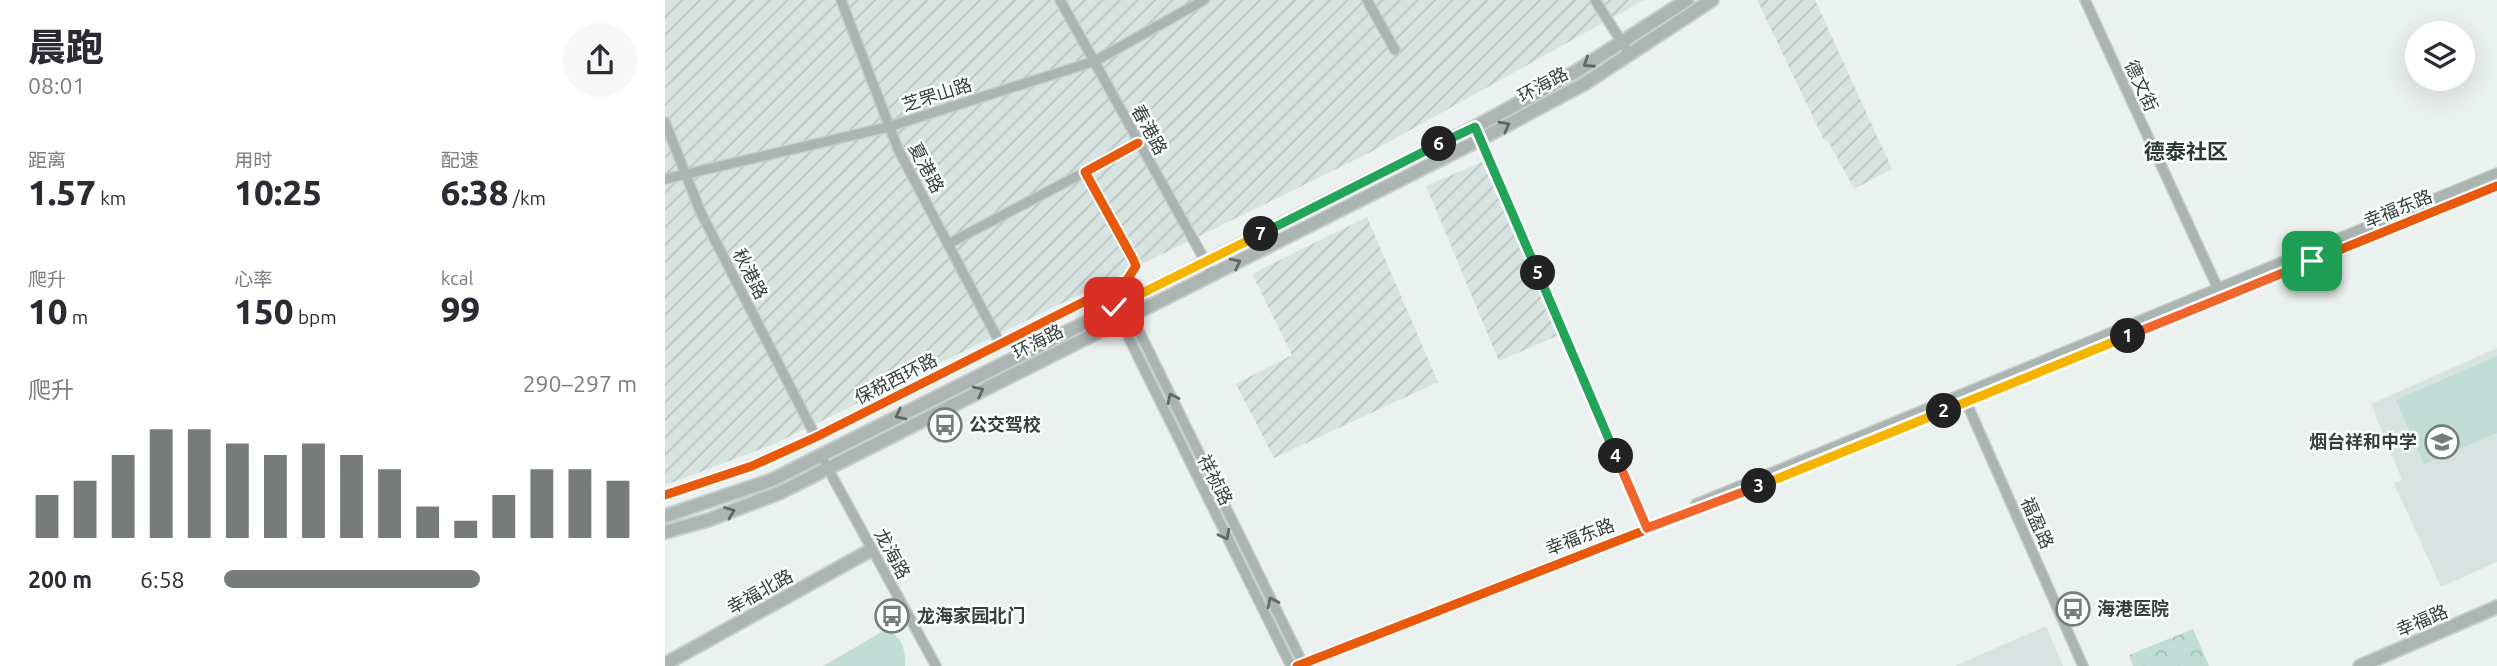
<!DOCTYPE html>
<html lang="zh">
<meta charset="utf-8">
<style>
body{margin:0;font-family:Ubuntu,"Noto Sans SC",sans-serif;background:#f7f7f7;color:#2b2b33;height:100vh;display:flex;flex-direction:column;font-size:26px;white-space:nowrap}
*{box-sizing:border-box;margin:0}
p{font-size:23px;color:#7c7c81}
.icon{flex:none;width:38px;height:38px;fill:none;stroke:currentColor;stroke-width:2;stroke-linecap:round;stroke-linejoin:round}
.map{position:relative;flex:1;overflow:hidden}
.drawer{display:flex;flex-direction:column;background:#fff;width:665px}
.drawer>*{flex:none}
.tools{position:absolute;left:1740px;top:21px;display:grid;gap:14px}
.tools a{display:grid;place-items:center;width:70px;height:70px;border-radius:50%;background:#fff;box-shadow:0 7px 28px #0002;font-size:35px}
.pin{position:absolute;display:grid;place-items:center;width:60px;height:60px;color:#fff;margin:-30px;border-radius:14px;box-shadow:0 4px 10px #0006}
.km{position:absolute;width:35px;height:35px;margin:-18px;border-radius:50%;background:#222;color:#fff;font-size:19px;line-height:35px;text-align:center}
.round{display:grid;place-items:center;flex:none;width:74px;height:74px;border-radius:37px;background:#f7f7f7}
.headline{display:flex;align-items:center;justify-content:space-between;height:119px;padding:0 28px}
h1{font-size:38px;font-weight:800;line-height:52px}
.stats{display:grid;grid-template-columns:repeat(3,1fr);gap:10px;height:119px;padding:7px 28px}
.stats div{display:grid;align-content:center}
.stats b{font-size:35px;font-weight:800}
.stats small{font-size:19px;font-weight:400}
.stats p{font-size:19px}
.chart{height:196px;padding:14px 28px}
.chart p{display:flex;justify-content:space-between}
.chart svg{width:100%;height:126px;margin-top:7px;stroke:#777c7b;stroke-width:6}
ul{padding:0 28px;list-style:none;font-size:23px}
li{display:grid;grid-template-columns:112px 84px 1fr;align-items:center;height:52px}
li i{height:18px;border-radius:9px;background:#777c7b}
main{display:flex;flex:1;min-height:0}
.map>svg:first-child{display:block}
</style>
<main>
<section class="drawer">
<div class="headline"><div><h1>晨跑</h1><p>08:01</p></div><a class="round"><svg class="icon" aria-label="share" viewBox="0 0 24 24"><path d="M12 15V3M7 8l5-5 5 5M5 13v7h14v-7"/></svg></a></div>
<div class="stats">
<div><p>距离</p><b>1.57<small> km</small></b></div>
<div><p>用时</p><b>10:25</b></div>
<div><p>配速</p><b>6:38<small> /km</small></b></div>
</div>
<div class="stats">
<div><p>爬升</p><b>10<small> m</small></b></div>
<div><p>心率</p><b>150<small> bpm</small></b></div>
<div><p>kcal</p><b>99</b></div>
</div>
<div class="chart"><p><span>爬升</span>290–297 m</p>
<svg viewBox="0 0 160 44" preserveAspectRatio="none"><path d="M5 44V29M15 44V24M25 44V15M35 44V6M45 44V6M55 44V11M65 44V15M75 44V11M85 44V15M95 44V20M105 44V33M115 44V38M125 44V29M135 44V20M145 44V20M155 44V24"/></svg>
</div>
<ul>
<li><b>200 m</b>6:58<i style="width:62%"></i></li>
</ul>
</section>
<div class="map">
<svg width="1832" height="666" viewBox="0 0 1832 666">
<defs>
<pattern id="industrial-furrows" width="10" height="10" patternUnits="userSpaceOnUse" patternTransform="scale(1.75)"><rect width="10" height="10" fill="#d7e3e0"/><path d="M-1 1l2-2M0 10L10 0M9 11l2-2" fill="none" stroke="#b9c4c1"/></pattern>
<pattern id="park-crowns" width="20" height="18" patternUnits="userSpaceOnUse" patternTransform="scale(1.75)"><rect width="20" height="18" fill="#c0ddd6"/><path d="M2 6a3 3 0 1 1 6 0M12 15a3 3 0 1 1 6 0" fill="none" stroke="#a6bfb9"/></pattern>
</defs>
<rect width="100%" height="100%" fill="#ebf1ef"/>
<path fill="#d7e3e0" d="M 1832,348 L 1832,562 L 1776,587 L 1729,483 L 1737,480 L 1706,404 Z
M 1381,626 L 1398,666 L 1290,666 Z"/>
<path fill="url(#industrial-furrows)" d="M 0,0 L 979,0 L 704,153 L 107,445 L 0,485 Z
M 1092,0 L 1150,0 L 1227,169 L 1189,189 L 1163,141 L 1159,140 Z
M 817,162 L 894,335 L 834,361 L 761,186 Z
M 702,217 L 773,382 L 609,458 L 571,384 L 627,355 L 587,274 Z"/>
<path fill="url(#park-crowns)" d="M 1528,629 L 1544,666 L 1468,666 L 1464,655 Z"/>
<path fill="#c0ddd6" d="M 1832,356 L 1832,433 L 1759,464 L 1731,400 Z
M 220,630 C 237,634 241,651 240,666 L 158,666 Z"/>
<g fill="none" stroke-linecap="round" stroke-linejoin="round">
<defs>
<path id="minor" d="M 176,0 L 233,149 L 335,343
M 395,0 L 548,275
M 702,0 L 730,50
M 930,0 L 965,55
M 1420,0 L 1555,293
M 0,122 L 36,213 L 151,437
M 813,134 L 982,528
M 0,179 L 223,127 L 430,61 L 539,0
M 283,244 L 420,172
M 465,313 L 639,666
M 454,318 L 626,666
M 1299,397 L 1418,666
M 156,456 L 271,666
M 0,495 L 87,466 L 151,437 L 462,280 L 471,266 L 468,259 L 420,172 L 473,143
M 1031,504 L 1832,173
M 632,666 L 1065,497 L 1832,186"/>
<path id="major" d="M 0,516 L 107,480 L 810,127 L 910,72 L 1022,0
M 0,532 L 43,520 L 114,493 L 816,139 L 919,84 L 1047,0
M 0,664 L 206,550
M 1695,666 L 1832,607"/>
</defs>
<use href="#minor" stroke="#c8cccb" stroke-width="12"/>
<use href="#major" stroke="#c8cccb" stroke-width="16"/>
<use href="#minor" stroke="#aab4b1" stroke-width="9"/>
<use href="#major" stroke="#abb6b3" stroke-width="12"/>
<defs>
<path id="cycleway" d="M 0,495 L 87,466 L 151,437 L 462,280 L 471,266 L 468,259 L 420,172 L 473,143
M 632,666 L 1065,497 L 1832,186"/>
</defs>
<use href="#cycleway" stroke="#fafffe" stroke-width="13"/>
<use href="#cycleway" stroke="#e8590c" stroke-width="9"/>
</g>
<defs><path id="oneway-chevron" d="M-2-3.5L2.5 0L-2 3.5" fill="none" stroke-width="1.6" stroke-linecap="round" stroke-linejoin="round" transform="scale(1.75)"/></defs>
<g stroke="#616766">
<use href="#oneway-chevron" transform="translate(923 63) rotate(147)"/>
<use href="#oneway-chevron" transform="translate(840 126) rotate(-28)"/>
<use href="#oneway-chevron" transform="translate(571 263) rotate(-27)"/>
<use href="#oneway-chevron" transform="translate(314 391) rotate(-27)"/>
<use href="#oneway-chevron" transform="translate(235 415) rotate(153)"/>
<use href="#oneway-chevron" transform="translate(65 512) rotate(-21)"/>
</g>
<g stroke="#616765">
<use href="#oneway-chevron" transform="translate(507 398) rotate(-116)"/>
<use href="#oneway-chevron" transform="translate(560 535) rotate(63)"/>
<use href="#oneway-chevron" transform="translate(607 602) rotate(-116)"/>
</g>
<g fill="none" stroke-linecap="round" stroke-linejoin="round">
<defs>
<path id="split-1" d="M 1463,336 L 1647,261"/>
<path id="split-2" d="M 1279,411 L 1463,336"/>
<path id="split-3" d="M 1094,486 L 1279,411"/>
<path id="split-4" d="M 951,456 L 982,528 L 1094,486"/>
<path id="split-5" d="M 873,273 L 951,456"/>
<path id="split-6" d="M 774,144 L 810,127 L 873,273"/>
<path id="split-7" d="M 596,234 L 774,144"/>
<path id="split-8" d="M 449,307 L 596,234"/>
</defs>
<use href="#split-1" stroke="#fff" stroke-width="14"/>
<use href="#split-2" stroke="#fff" stroke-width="14"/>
<use href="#split-3" stroke="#fff" stroke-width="14"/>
<use href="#split-4" stroke="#fff" stroke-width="14"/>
<use href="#split-5" stroke="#fff" stroke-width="14"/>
<use href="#split-6" stroke="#fff" stroke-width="14"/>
<use href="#split-7" stroke="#fff" stroke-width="14"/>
<use href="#split-8" stroke="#fff" stroke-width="14"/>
<use href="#split-1" stroke="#f0652b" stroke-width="9"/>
<use href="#split-2" stroke="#f5b400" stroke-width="9"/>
<use href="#split-3" stroke="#f5b400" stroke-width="9"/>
<use href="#split-4" stroke="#f0652b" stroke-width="9"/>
<use href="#split-5" stroke="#22a559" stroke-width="9"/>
<use href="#split-6" stroke="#22a559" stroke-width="9"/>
<use href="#split-7" stroke="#22a559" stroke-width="9"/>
<use href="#split-8" stroke="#f5b400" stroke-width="9"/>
</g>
<defs>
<symbol id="bus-ring" viewBox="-11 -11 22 22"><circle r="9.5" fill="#fafffe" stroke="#777c7b" stroke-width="1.5"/><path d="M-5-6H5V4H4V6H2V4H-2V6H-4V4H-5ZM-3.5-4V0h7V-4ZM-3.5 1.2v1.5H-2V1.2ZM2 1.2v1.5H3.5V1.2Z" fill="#777c7b"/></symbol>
<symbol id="school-ring" viewBox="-11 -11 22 22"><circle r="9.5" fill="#fafffe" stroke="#777c7b" stroke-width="1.5"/><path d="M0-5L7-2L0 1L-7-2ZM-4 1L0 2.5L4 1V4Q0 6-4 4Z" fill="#777c7b"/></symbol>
</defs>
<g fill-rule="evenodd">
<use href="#bus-ring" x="261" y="406" width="38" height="38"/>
<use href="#school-ring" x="1758" y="423" width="38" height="38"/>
<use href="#bus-ring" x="1389" y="590" width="38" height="38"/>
<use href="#bus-ring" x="208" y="597" width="38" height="38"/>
</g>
<g text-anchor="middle" stroke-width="5" stroke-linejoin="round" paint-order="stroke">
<g font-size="18" fill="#393d3c" stroke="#fafffe">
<text transform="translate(878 85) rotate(-28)" y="6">环海路</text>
<text transform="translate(1476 86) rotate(65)" y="6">德文街</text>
<text transform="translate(272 95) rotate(-18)" y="6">芝罘山路</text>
<text transform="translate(484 130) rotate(61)" y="6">春港路</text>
<text transform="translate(261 168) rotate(62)" y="6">夏港路</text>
<text transform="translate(1733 209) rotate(-22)" y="6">幸福东路</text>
<text transform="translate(85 274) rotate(63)" y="6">秋港路</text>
<text transform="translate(373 342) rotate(-27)" y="6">环海路</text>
<text transform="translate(231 379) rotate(-27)" y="6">保税西环路</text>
<text transform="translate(550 480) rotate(63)" y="6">祥祯路</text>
<text transform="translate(1372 523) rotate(66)" y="6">福盈路</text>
<text transform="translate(915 537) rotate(-21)" y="6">幸福东路</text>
<text transform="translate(227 554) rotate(61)" y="6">龙海路</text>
<text transform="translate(95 592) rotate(-29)" y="6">幸福北路</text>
<text transform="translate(1757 621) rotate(-23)" y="6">幸福路</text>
</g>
<g font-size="18" font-weight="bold" fill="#393d3c" stroke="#fafffe" text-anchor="start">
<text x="304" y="431">公交驾校</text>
<text x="1752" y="448" text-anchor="end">烟台祥和中学</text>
<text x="1432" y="615">海港医院</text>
<text x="252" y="622">龙海家园北门</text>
</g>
<g font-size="21" font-weight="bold" fill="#2f3735" stroke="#fafffe">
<text x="1521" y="159">德泰社区</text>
</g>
</g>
</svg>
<div class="tools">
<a><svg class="icon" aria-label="layers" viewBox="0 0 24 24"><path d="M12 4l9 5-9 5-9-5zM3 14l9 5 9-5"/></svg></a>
</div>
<div class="pin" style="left:1647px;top:261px;background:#1e9e55"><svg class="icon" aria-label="arrive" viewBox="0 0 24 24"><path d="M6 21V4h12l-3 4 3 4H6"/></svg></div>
<div class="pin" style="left:449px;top:307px;background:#d93025"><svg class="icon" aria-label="check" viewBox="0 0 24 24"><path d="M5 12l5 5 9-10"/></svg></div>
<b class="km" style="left:1463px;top:336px">1</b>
<b class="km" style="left:1279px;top:411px">2</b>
<b class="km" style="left:1094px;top:486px">3</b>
<b class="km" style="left:951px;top:456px">4</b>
<b class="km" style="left:873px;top:273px">5</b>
<b class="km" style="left:774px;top:144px">6</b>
<b class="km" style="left:596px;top:234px">7</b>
</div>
</main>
